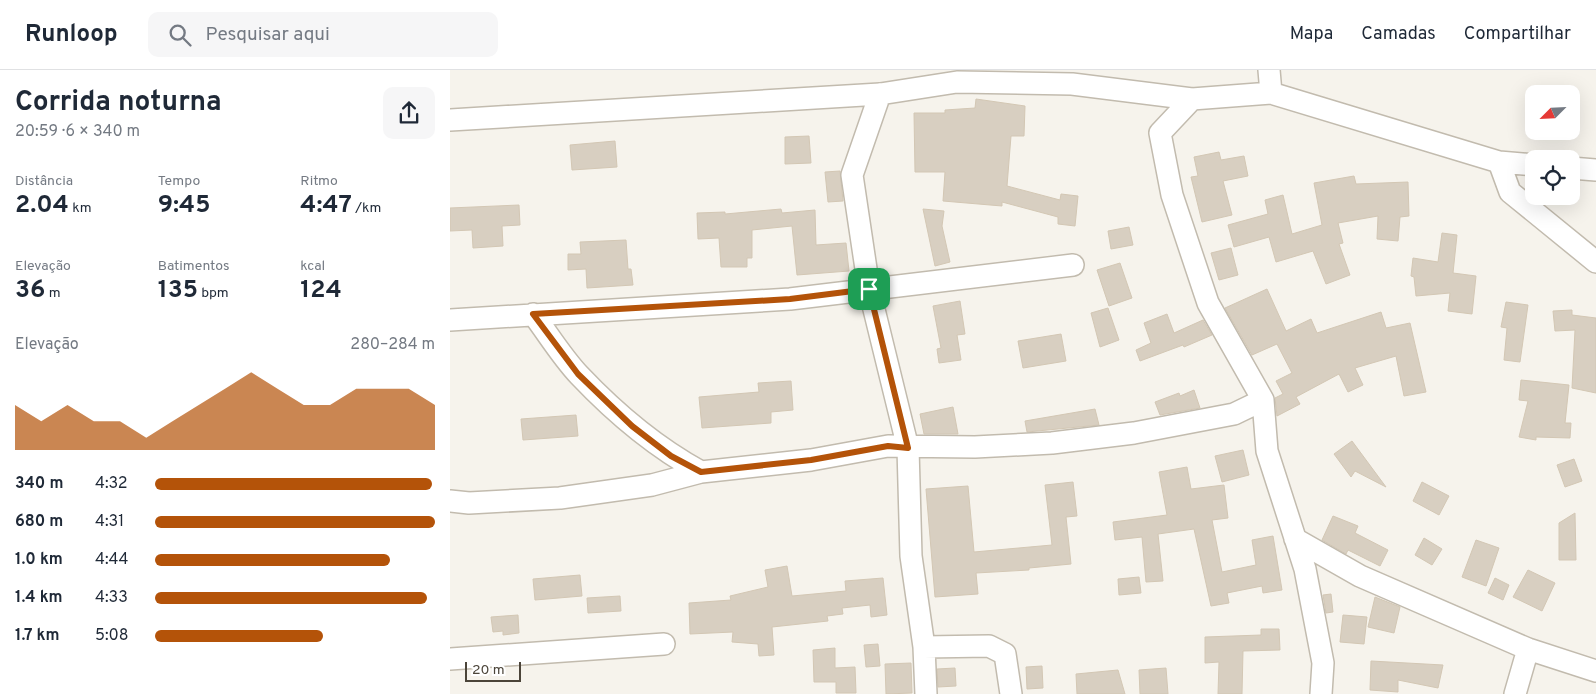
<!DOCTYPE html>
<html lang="pt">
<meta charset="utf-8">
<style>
body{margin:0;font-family:Overpass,sans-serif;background:#f6f6f7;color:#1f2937;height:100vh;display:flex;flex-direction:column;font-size:19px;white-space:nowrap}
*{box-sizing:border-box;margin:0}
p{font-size:16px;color:#747a83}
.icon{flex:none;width:28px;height:28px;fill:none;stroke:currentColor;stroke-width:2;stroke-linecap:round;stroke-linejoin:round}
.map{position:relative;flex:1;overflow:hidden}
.sheet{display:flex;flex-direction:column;background:#fff;width:450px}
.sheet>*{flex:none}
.needle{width:32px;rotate:246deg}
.buttons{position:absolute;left:1075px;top:15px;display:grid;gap:10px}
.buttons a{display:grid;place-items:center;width:55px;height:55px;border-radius:10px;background:#fff;box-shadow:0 5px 20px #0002;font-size:25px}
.scale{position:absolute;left:15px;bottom:12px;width:56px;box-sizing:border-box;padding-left:5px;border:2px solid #4b4439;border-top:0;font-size:14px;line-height:18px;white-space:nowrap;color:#4b4439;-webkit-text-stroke:4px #fff;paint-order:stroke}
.pin{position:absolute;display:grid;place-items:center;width:42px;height:42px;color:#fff;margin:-21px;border-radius:10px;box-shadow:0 2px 8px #0006}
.round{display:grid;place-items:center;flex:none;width:52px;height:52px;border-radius:10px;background:#f6f6f7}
.head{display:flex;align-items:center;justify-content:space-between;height:85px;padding:0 15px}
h1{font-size:28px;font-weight:700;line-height:38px}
.figures{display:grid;grid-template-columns:repeat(3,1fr);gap:8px;height:85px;padding:5px 15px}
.figures div{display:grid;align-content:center}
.figures b{font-size:25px;font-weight:700}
.figures small{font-size:14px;font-weight:400}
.figures p{font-size:14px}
.chart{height:140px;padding:10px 15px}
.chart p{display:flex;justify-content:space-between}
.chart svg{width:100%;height:90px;margin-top:5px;fill:#b45309;opacity:.7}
ul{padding:0 15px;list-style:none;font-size:16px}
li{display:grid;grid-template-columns:80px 60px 1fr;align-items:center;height:38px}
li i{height:12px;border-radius:6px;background:#b45309}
header{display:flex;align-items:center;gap:30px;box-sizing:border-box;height:70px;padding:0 25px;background:#fff;border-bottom:1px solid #e0e1e3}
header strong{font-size:24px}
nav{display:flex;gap:28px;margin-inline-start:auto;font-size:18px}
.search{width:350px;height:45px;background:#f6f6f7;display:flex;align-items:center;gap:12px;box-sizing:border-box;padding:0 18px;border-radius:10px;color:#747a83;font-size:19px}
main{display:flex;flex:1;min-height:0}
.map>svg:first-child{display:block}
</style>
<header>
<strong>Runloop</strong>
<div class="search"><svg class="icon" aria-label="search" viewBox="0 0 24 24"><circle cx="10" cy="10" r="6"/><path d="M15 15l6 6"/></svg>Pesquisar aqui</div>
<nav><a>Mapa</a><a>Camadas</a><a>Compartilhar</a></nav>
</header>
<main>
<section class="sheet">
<div class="head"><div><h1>Corrida noturna</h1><p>20:59 · 6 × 340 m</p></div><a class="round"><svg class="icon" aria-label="share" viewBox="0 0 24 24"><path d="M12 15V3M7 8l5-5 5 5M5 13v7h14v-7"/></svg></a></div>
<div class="figures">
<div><p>Distância</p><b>2.04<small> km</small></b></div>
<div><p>Tempo</p><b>9:45</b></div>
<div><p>Ritmo</p><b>4:47<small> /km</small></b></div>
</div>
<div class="figures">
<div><p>Elevação</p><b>36<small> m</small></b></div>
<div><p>Batimentos</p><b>135<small> bpm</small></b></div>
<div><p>kcal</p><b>124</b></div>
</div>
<div class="chart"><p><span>Elevação</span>280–284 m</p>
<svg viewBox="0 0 160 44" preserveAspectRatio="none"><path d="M0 44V22L10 30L20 22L30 30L40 30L50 38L60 30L70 22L80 14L90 6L100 14L110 22L120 22L130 14L140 14L150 14L160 22V44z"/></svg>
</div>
<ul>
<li><b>340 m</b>4:32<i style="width:99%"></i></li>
<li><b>680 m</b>4:31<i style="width:100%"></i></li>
<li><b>1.0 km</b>4:44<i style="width:84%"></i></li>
<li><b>1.4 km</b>4:33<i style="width:97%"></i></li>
<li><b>1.7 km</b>5:08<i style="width:60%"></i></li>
</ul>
</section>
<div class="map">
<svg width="1146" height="624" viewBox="0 0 1146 624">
<rect width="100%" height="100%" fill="#f6f3ec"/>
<path fill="#d8cfc1" stroke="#d3c7b4" d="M 526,29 L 575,36 L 574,66 L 561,66 L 557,116 L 610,130 L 611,124 L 628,126 L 625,156 L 608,154 L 608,147 L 552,132 L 552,136 L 493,131 L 495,102 L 465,102 L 464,43 L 495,43 L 495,40 L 525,38 Z
M 359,66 L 361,93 L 335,94 L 335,67 Z
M 165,71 L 167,97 L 122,100 L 120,75 Z
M 769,82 L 771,90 L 794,86 L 798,106 L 773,111 L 782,145 L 752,152 L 741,107 L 748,106 L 744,87 Z
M 390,101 L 393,131 L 378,132 L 375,102 Z
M 904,106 L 906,114 L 958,112 L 959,146 L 950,147 L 948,171 L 927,169 L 928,146 L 888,153 L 893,173 L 889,174 L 900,205 L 876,214 L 863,181 L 826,192 L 819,167 L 784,177 L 778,155 L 818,144 L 815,130 L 833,125 L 842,164 L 872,155 L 864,113 Z
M 69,135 L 70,155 L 52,156 L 53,176 L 23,178 L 22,160 L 0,161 L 0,138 Z
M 331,139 L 332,143 L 365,140 L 366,175 L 396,173 L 399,201 L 347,205 L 342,156 L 302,160 L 302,188 L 297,188 L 297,197 L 271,197 L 269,168 L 248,169 L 247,143 L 275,142 L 275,144 Z
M 473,139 L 494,141 L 492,156 L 500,192 L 485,196 Z
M 679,157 L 683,175 L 661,179 L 658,161 Z
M 992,163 L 1007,165 L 1003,203 L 1026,206 L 1022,244 L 998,241 L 1000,223 L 966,226 L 964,207 L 961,206 L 963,188 L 988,192 Z
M 176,170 L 178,199 L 181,199 L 183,215 L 137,218 L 136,199 L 118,200 L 118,184 L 131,184 L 130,172 Z
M 781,178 L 788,205 L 769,210 L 761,183 Z
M 670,193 L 682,228 L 659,236 L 647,200 Z
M 817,219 L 836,261 L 861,249 L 867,263 L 931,242 L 936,258 L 960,253 L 976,322 L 954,326 L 946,286 L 905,298 L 913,315 L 898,322 L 889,304 L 846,327 L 850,334 L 827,346 L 825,328 L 833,324 L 826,311 L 842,303 L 827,274 L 802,285 L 775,238 Z
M 510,231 L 515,264 L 507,265 L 511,290 L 489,293 L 487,279 L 491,278 L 483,236 Z
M 1056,232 L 1078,235 L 1070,292 L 1054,290 L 1057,258 L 1051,257 Z
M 658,238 L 669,270 L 650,277 L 641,243 Z
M 1122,240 L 1122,245 L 1146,248 L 1146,323 L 1122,318 L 1125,260 L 1105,261 L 1103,241 Z
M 717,244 L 724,263 L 753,250 L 762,265 L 734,277 L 733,275 L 690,291 L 686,280 L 701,273 L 694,253 Z
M 611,264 L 616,291 L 573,298 L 568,271 Z
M 1071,310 L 1119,315 L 1115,353 L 1121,353 L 1120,368 L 1086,367 L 1086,370 L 1069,367 L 1078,331 L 1069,330 Z
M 341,311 L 343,340 L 321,342 L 321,353 L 252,358 L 249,327 L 309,322 L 308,313 Z
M 744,320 L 750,338 L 710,345 L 705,332 L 729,323 L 730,326 Z
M 503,337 L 508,364 L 474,364 L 470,344 Z
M 645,339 L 649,355 L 577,362 L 575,351 Z
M 126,345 L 128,366 L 73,370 L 71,349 Z
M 902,371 L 936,417 L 905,401 L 901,407 L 884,384 Z
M 793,380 L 799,405 L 772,412 L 765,386 Z
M 1124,389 L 1132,411 L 1115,417 L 1107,395 Z
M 737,397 L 741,419 L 774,415 L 778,448 L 762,450 L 772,502 L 806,495 L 802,470 L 823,466 L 832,520 L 813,523 L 812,516 L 777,523 L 779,533 L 761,536 L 744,459 L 708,464 L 713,511 L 696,512 L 692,467 L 665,470 L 663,452 L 717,445 L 709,402 Z
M 623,412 L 627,446 L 616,447 L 621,494 L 579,498 L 579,500 L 526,503 L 528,524 L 485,527 L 476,419 L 518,416 L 524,482 L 602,475 L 595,415 Z
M 972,412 L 999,426 L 989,445 L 963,431 Z
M 1125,443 L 1126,490 L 1109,490 L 1109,453 Z
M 883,446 L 908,456 L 905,463 L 938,480 L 930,496 L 898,480 L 896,484 L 872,470 Z
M 974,468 L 992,479 L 982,495 L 965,485 Z
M 1026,470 L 1049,478 L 1036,516 L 1012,507 Z
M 337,496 L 342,526 L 396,521 L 395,511 L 433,508 L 437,545 L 421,547 L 420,535 L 392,538 L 393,544 L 377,546 L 378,551 L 322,557 L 324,585 L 309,586 L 308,574 L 282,572 L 283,562 L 240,564 L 239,533 L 281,530 L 280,526 L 318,517 L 315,500 Z
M 1078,500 L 1105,513 L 1092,541 L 1063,527 Z
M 130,505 L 132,526 L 85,530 L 83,509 Z
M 689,507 L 691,523 L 669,525 L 668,509 Z
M 1045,508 L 1059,515 L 1053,530 L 1038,523 Z
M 881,524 L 883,542 L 876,543 L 873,525 Z
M 170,526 L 171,541 L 138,543 L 137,528 Z
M 925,527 L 950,537 L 944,563 L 918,557 Z
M 68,545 L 69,563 L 53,565 L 53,561 L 43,562 L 41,547 Z
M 893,545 L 917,547 L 914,574 L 890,572 Z
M 811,559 L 829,559 L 830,580 L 793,581 L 792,624 L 768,624 L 769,592 L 755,593 L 755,567 L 811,565 Z
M 428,574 L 430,596 L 416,597 L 414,575 Z
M 385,578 L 385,598 L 405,597 L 406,623 L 386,623 L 386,612 L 364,612 L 363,580 Z
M 921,591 L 993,595 L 988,618 L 948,610 L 948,622 L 920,620 Z
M 461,593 L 462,623 L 436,624 L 435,594 Z
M 592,596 L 593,618 L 577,619 L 576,597 Z
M 505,598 L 506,616 L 488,617 L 487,599 Z
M 716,598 L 718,624 L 690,624 L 689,600 Z
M 668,600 L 675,624 L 627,624 L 626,604 Z"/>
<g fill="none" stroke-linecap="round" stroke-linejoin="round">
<defs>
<path id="street" d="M 819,0 L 821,23
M 430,24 L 402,105 L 419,219 L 458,378 L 461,486 L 474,577 L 476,624
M 742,29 L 710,63 L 722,125 L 758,233 L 813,330 L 817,381 L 855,499 L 873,593 L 871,624
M 0,50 L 430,24 L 507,12 L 622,14 L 742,29 L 821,23 L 1049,92 L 1084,95
M 1049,92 L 1060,122 L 1146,192
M 1121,98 L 1146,100
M 83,244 C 98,264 112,287 129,305 C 165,343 205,377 251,402
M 0,250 L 340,229 L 623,195
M 0,431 L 19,433 L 110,428 L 202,415 L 251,402 L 361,390 L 438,376 L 525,377 L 602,373 L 684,363 L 784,344 L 813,330
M 845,469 L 910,506 L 1078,579 L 1146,601
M 474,577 L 539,576 L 555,584 L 561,624
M 0,589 L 214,574
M 1065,624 L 1078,579"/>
</defs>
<use href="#street" stroke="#c2bbae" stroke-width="24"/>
<use href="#street" stroke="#fff" stroke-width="21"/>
</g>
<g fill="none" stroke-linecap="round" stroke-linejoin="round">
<defs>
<path id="route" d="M 419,219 L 458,378 L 438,376 L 361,390 L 251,402 L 221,386 L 182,356 L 128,304 L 83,244 L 340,229 Z"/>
</defs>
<use href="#route" stroke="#fff" stroke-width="10"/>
<use href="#route" stroke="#b45309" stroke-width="6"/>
</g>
</svg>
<div class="buttons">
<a><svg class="needle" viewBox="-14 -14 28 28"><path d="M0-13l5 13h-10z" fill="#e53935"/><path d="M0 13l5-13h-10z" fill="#747a83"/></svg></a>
<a><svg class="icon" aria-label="locate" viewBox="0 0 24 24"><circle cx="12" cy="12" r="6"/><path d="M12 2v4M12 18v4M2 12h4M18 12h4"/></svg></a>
</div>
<div class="scale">20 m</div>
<div class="pin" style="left:419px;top:219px;background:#1e9e55"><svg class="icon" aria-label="arrive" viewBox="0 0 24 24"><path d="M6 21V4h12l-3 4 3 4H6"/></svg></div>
</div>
</main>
